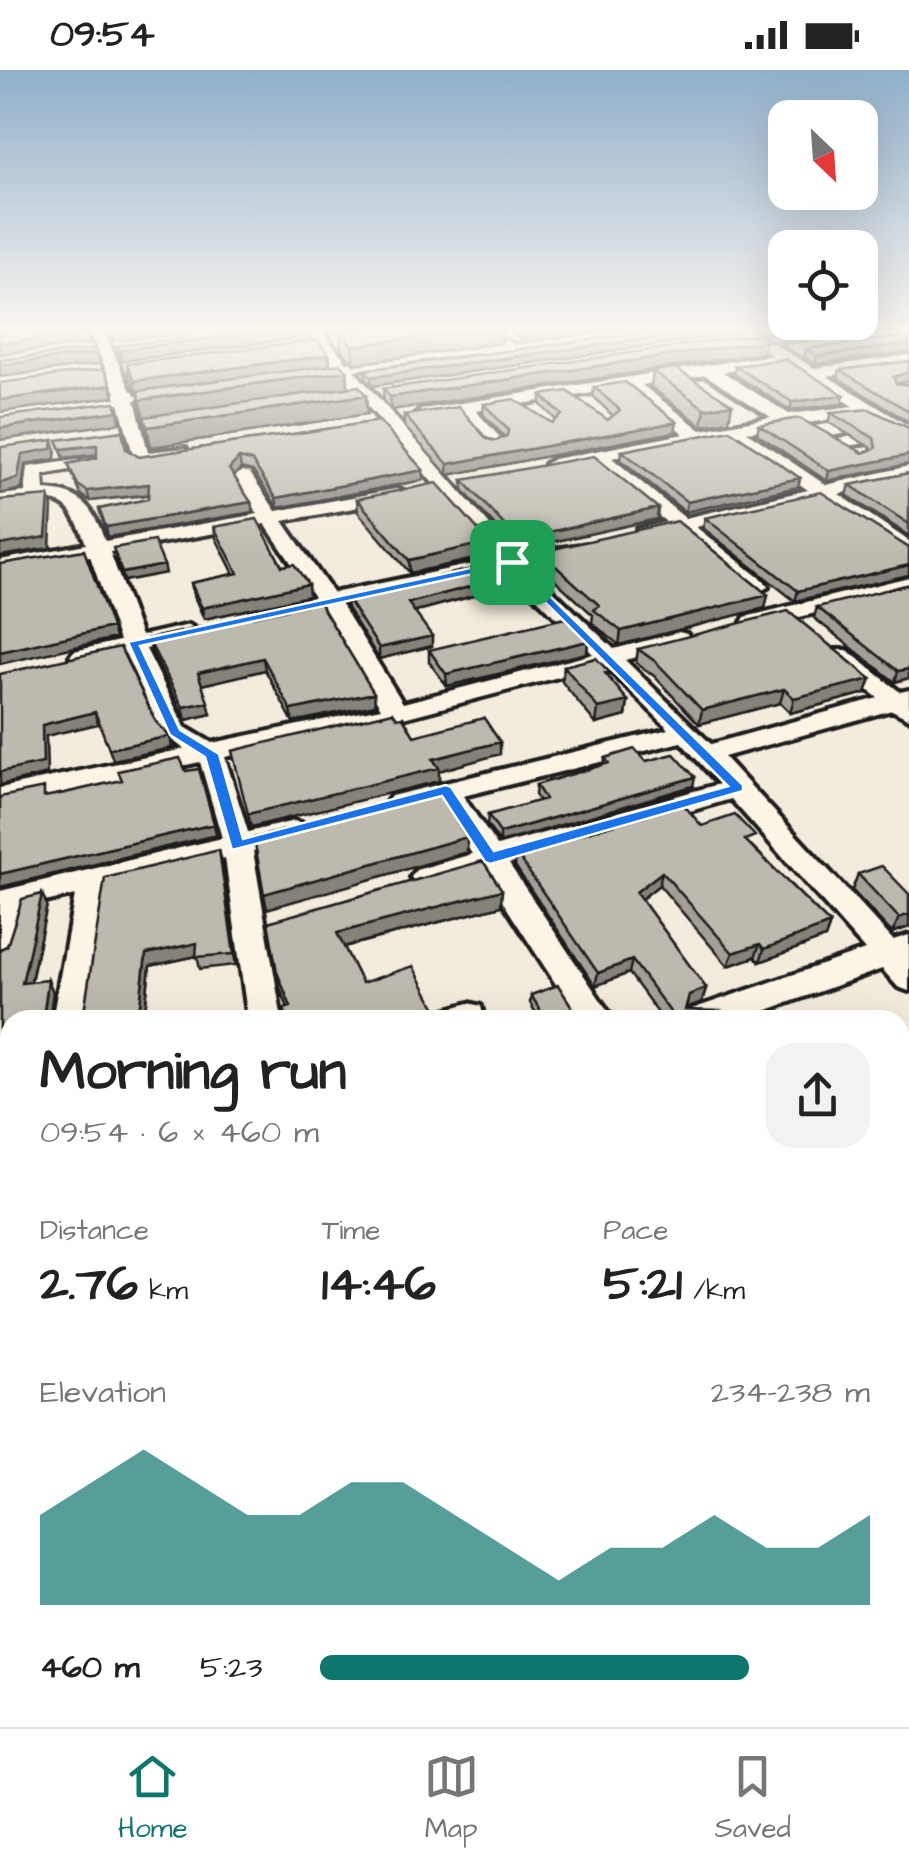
<!DOCTYPE html>
<meta charset="utf-8">
<style>
body{margin:0;font-family:"Architects Daughter",sans-serif;background:#f2f2f2;color:#222;height:100vh;display:flex;flex-direction:column;font-size:38px;white-space:nowrap}
*{box-sizing:border-box;margin:0}
p{font-size:32px;color:#767676}
.icon{flex:none;width:55px;height:55px;fill:none;stroke:currentColor;stroke-width:2;stroke-linecap:round;stroke-linejoin:round}
.map{position:relative;flex:1;overflow:hidden}
.sheet{position:absolute;left:0px;top:940px;width:910px;height:718px;display:flex;flex-direction:column;background:#fff;border-radius:30px 30px 0 0;box-shadow:0 10px 40px #0002}
.sheet>*{flex:none}
.needle{width:65px;rotate:155deg}
.buttons{position:absolute;left:768px;top:30px;display:grid;gap:20px}
.buttons a{display:grid;place-items:center;width:110px;height:110px;border-radius:20px;background:#fff;box-shadow:0 10px 40px #0002;font-size:50px}
.pin{position:absolute;display:grid;place-items:center;width:85px;height:85px;color:#fff;margin:-42px;border-radius:20px;box-shadow:0 5px 15px #0006}
.round{display:grid;place-items:center;flex:none;width:105px;height:105px;border-radius:30px;background:#f2f2f2}
.overview{display:flex;align-items:center;justify-content:space-between;height:170px;padding:0 40px}
h1{font-size:55px;font-weight:700;line-height:75px}
.figures{display:grid;grid-template-columns:repeat(3,1fr);gap:15px;height:170px;padding:10px 40px}
.figures div{display:grid;align-content:center}
.figures b{font-size:50px;font-weight:700}
.figures small{font-size:28px;font-weight:400}
.figures p{font-size:28px}
.chart{height:280px;padding:20px 40px}
.chart p{display:flex;justify-content:space-between}
.chart svg{width:100%;height:180px;margin-top:10px;fill:#0f766e;opacity:.7}
ul{padding:0 40px;list-style:none;font-size:32px}
li{display:grid;grid-template-columns:160px 120px 1fr;align-items:center;height:75px}
li i{height:25px;border-radius:12px;background:#0f766e}
.status{display:flex;justify-content:space-between;align-items:center;height:70px;padding:0 50px;background:#fff;direction:ltr}
.status svg{height:28px;fill:currentColor}
.dock{display:flex;justify-content:space-around;align-items:center;height:140px;border-top:2px solid #e0e0e0;background:#fff;font-size:28px;color:#767676}
.dock a{display:grid;justify-items:center;gap:5px}
.dock .on{color:#0f766e}
.map>svg:first-child{display:block}
</style>
<div class="status"><b>09:54</b><svg viewBox="0 0 49 12"><path d="M0 12V9h3v3zM5 12V6h3v6zM10 12V3h3v9zM15 12V0h3v12zM26 1h20v11H26zM47 4h2v5h-2z"/></svg></div>
<div class="map">
<svg width="909" height="1657" viewBox="0 0 909 1657">
<rect width="100%" height="100%" fill="#f3ecdd"/>
<filter id="ink" filterUnits="userSpaceOnUse"><feTurbulence type="fractalNoise" baseFrequency=".01" numOctaves="2"/><feDisplacementMap in="SourceGraphic" scale="20" xChannelSelector="R" yChannelSelector="G"/><feConvolveMatrix kernelMatrix="1 2 1 2 8 2 1 2 1" color-interpolation-filters="sRGB"/></filter>
<g filter="url(#ink)">
<g fill="none" stroke-linecap="round" stroke-linejoin="round">
<defs>
<path id="minor" d="M 88,257 L 102,257 L 131,321 L 146,319 L 154,324 L 135,330 L 148,382 L 186,378 L 186,386 L 135,392 L 119,333 L 0,349 L 0,339 L 116,323 Z
M 304,257 L 318,257 L 347,292 L 507,270 L 514,275 L 652,257 L 691,257 L 684,261 L 488,288 L 481,282 L 354,300 L 516,485 L 587,474 L 587,482 L 526,495 L 614,579 L 679,562 L 687,564 L 690,569 L 687,574 L 625,590 L 711,674 L 878,628 L 831,590 L 827,585 L 831,580 L 847,580 L 900,622 L 909,620 L 909,649 L 892,640 L 724,687 L 893,870 L 909,865 L 909,921 L 898,917 L 882,899 L 740,950 L 684,950 L 689,940 L 865,880 L 731,729 L 509,794 L 614,950 L 579,950 L 483,801 L 426,818 L 416,814 L 411,807 L 416,800 L 472,784 L 439,732 L 401,741 L 391,738 L 387,732 L 391,726 L 669,659 L 604,595 L 396,650 L 225,687 L 248,762 L 294,751 L 304,754 L 308,761 L 304,768 L 253,781 L 282,950 L 248,950 L 225,788 L 106,817 L 86,950 L 52,950 L 75,825 L 24,837 L 11,884 L 0,888 L 0,821 L 222,768 L 200,692 L 0,736 L 0,718 L 184,679 L 162,662 L 125,583 L 82,593 L 70,586 L 74,581 L 119,571 L 90,486 L 0,502 L 0,490 L 86,474 C 67,418 52,430 0,437 L 0,425 L 25,422 L 28,397 L 97,387 L 97,395 L 43,405 L 44,420 C 82,421 93,438 105,471 L 258,444 L 234,407 L 243,401 L 250,403 L 276,441 L 396,419 L 403,421 L 403,429 L 283,451 L 333,523 L 497,489 L 339,302 L 325,302 L 325,296 L 332,294 ZM 265,454 L 314,527 L 274,535 L 271,540 L 282,547 L 321,538 L 381,638 L 212,673 L 185,657 L 146,579 L 197,567 L 200,562 L 189,555 L 141,566 L 110,482 ZM 507,499 L 593,584 L 403,633 L 341,534 ZM 681,672 L 719,714 L 497,776 L 463,726 Z
M 730,257 L 747,257 L 814,298 L 909,285 L 909,295 L 827,306 L 909,356 L 909,368 L 837,377 L 837,369 L 891,359 L 867,344 L 747,362 L 826,415 L 909,396 L 909,408 L 839,424 L 909,471 L 909,486 L 820,428 L 696,457 L 765,512 L 768,517 L 757,523 L 749,522 L 677,461 L 637,467 L 637,459 L 666,452 L 594,392 L 554,399 L 545,394 L 554,389 L 684,364 L 625,318 L 476,341 L 505,373 L 496,378 L 490,377 L 460,343 L 423,349 L 415,344 L 423,339 L 772,285 ZM 784,293 L 853,336 L 789,344 L 723,302 ZM 705,305 L 771,347 L 701,360 L 642,315 ZM 729,365 L 808,420 L 685,448 L 612,388 Z
M 909,507 L 909,519 L 753,559 L 742,552 L 745,547 Z
M 469,933 L 481,936 L 484,950 L 439,950 L 444,940 Z
M 909,1003 L 909,1034 L 900,1037 L 900,1006 Z
M 0,1132 L 10,1133 L 10,1169 L 0,1168 Z
M 909,1179 L 909,1220 L 900,1224 L 900,1183 Z
M 0,1249 L 10,1251 L 10,1293 L 0,1291 Z
M 900,1354 L 909,1357 L 909,1420 L 900,1416 Z
M 0,1407 L 10,1408 L 10,1454 L 0,1453 Z
M 0,1576 L 10,1578 L 10,1630 L 0,1628 Z
M 26,1648 L 78,1648 L 74,1657 L 22,1657 Z"/>
</defs>
<use href="#minor" stroke="#1c1c1c" stroke-width="8"/>
<use href="#minor" fill="#fcf5e5" fill-rule="evenodd"/>
</g>
<path fill="#a39f96" stroke="#1c1c1c" stroke-width="2.5" d="M 106,257 L 306,257 L 307,267 L 122,291 L 117,276 L 185,268 L 188,265 L 186,263 L 113,271 Z
M 322,257 L 502,257 L 501,273 L 354,294 L 341,279 L 340,263 L 329,264 Z
M 507,257 L 627,257 L 523,271 Z
M 787,257 L 782,274 L 765,269 L 766,261 Z
M 738,263 L 372,316 L 366,309 L 365,300 Z
M 909,266 L 815,294 L 804,287 L 806,279 Z
M 763,283 L 391,340 L 384,332 L 383,319 Z
M 329,285 L 330,295 L 347,301 L 348,318 L 366,325 L 367,344 L 151,377 L 138,324 L 136,324 L 129,307 L 127,294 Z
M 735,296 L 842,334 L 790,340 L 734,304 Z
M 840,300 L 909,315 L 909,352 L 838,308 Z
M 653,301 L 729,351 L 702,356 L 651,317 Z
M 594,317 L 675,362 L 448,405 L 404,356 L 404,345 L 496,371 L 505,367 L 483,344 L 484,334 L 552,353 L 556,350 L 541,335 L 541,325 L 608,350 L 613,346 L 593,326 Z
M 831,343 L 909,358 L 909,394 L 827,411 L 757,364 L 759,355 L 863,383 L 871,380 L 871,378 L 828,352 Z
M 379,351 L 423,400 L 423,410 L 278,438 L 253,401 L 241,398 L 234,406 L 253,442 L 108,467 L 99,439 L 148,429 L 148,425 L 90,431 L 81,425 L 68,394 L 97,388 L 97,384 L 64,388 L 57,370 L 126,379 L 139,387 Z
M 622,381 L 800,408 L 798,417 L 685,442 L 621,390 Z
M 909,403 L 909,466 L 847,425 L 850,415 Z
M 463,410 L 657,449 L 516,480 L 463,420 Z
M 357,429 L 489,486 L 410,503 L 358,442 Z
M 705,448 L 909,478 L 795,531 L 703,458 Z
M 214,457 L 282,496 L 309,526 L 204,549 L 193,524 L 191,513 L 234,504 L 216,468 Z
M 540,482 L 768,525 L 765,538 L 619,575 L 592,553 L 593,545 L 539,495 Z
M 488,522 L 414,542 L 432,576 L 379,589 L 347,538 L 346,527 Z
M 319,532 L 375,635 L 293,652 L 265,600 L 202,615 L 211,644 L 186,650 L 152,582 L 148,569 Z
M 817,537 L 909,608 L 895,612 L 814,548 Z
M 588,571 L 587,583 L 447,616 L 429,592 L 429,580 Z
M 638,579 L 866,623 L 790,643 L 780,633 L 699,654 L 654,606 L 636,593 Z
M 564,596 L 609,602 L 608,607 L 628,631 L 626,646 L 596,654 L 562,612 Z
M 605,688 L 646,691 L 693,716 L 500,773 L 487,755 L 488,745 L 539,731 L 535,725 L 536,715 L 604,695 Z
M 702,756 L 752,776 L 830,854 L 825,868 L 760,892 L 755,887 L 728,896 L 659,815 L 641,829 L 706,918 L 702,932 L 686,938 L 685,940 L 729,950 L 663,950 L 629,903 L 595,916 L 515,796 L 516,783 Z
M 222,792 L 236,895 L 200,899 L 197,886 L 150,896 L 144,950 L 10,950 L 10,1067 L 2,1084 L 0,1084 L 0,879 L 7,876 L 47,835 L 31,912 L 53,922 L 51,941 L 84,942 Z
M 858,804 L 909,824 L 909,857 L 892,863 L 852,820 Z
M 501,836 L 344,877 L 362,913 L 442,950 L 286,950 L 284,939 L 288,938 L 280,918 L 268,852 Z
M 531,925 L 576,943 L 575,950 L 540,950 L 530,933 Z
M 10,1153 L 10,1338 L 3,1337 L 0,1347 L 0,1288 L 6,1285 L 6,1248 L 0,1246 L 0,1163 L 3,1163 Z
M 909,1460 L 909,1543 L 901,1521 L 900,1521 L 900,1462 Z
M 529,1648 L 678,1648 L 638,1657 L 531,1657 Z
M 811,1648 L 880,1648 L 883,1657 L 815,1657 Z"/>
<path fill="#85827a" stroke="#1c1c1c" stroke-width="2.5" d="M 143,257 L 184,257 L 186,263 L 113,271 L 111,260 Z
M 306,257 L 307,267 L 122,291 L 120,280 Z
M 328,257 L 404,257 L 329,264 Z
M 494,257 L 502,257 L 501,273 L 354,294 L 352,276 Z
M 566,257 L 627,257 L 523,271 L 523,262 Z
M 726,257 L 747,257 L 738,263 L 372,316 L 371,307 Z
M 862,257 L 909,257 L 909,259 L 782,274 L 783,266 Z
M 88,263 L 91,274 L 0,284 L 0,273 Z
M 766,271 L 763,283 L 391,340 L 390,327 Z
M 909,274 L 909,282 L 815,294 L 817,286 Z
M 97,283 L 100,294 L 0,307 L 0,295 Z
M 329,285 L 330,297 L 136,324 L 134,311 Z
M 347,301 L 348,319 L 144,349 L 140,330 Z
M 909,302 L 909,310 L 891,316 L 893,307 Z
M 111,315 L 114,327 L 0,342 L 0,330 Z
M 366,325 L 367,344 L 151,377 L 147,357 Z
M 844,325 L 842,334 L 790,340 L 792,332 Z
M 732,334 L 729,351 L 702,356 L 705,339 Z
M 118,341 L 120,353 L 0,370 L 0,358 Z
M 677,352 L 675,362 L 448,405 L 448,394 Z
M 53,370 L 56,380 L 55,389 L 25,394 L 22,419 L 0,424 L 0,413 L 22,384 Z
M 97,375 L 99,384 L 64,388 L 61,379 Z
M 909,385 L 909,394 L 827,411 L 829,401 Z
M 239,388 L 241,398 L 231,409 L 229,399 Z
M 423,400 L 423,410 L 278,438 L 276,428 Z
M 800,408 L 798,417 L 685,442 L 687,432 Z
M 149,414 L 151,424 L 90,431 L 87,421 Z
M 49,426 L 52,437 L 50,478 L 0,486 L 0,475 Z
M 251,432 L 253,442 L 108,467 L 106,457 Z
M 658,438 L 657,449 L 516,480 L 517,469 Z
M 489,472 L 489,486 L 410,503 L 409,490 Z
M 164,495 L 166,503 L 124,511 L 122,503 Z
M 909,495 L 909,505 L 795,531 L 798,521 Z
M 488,512 L 488,522 L 408,543 L 408,533 Z
M 308,514 L 309,526 L 204,549 L 202,538 Z
M 768,525 L 765,538 L 619,575 L 621,561 Z
M 112,557 L 115,568 L 0,594 L 0,582 Z
M 432,566 L 432,576 L 379,589 L 379,578 Z
M 588,571 L 587,583 L 447,616 L 446,604 Z
M 263,588 L 265,600 L 201,615 L 198,603 Z
M 909,599 L 909,608 L 895,612 L 898,601 Z
M 871,609 L 866,623 L 790,643 L 794,628 Z
M 784,619 L 780,633 L 699,654 L 702,640 Z
M 374,623 L 375,635 L 293,652 L 291,640 Z
M 628,631 L 626,646 L 596,654 L 598,638 Z
M 208,632 L 211,644 L 186,650 L 183,637 Z
M 95,642 L 98,654 L 46,666 L 47,704 L 0,715 L 0,702 L 42,655 Z
M 170,666 L 172,678 L 113,690 L 109,679 Z
M 500,672 L 500,684 L 439,701 L 439,711 L 251,757 L 248,744 L 433,689 Z
M 695,707 L 693,716 L 500,773 L 500,763 Z
M 214,754 L 216,765 L 0,817 L 0,804 Z
M 467,767 L 467,782 L 267,839 L 264,824 Z
M 219,780 L 222,792 L 236,895 L 234,884 Z
M 662,802 L 659,815 L 634,835 L 636,822 Z
M 502,820 L 501,836 L 339,878 L 337,863 Z
M 42,824 L 47,835 L 28,924 L 22,913 Z
M 909,844 L 909,857 L 892,863 L 899,848 Z
M 830,854 L 825,868 L 760,892 L 764,879 Z
M 197,873 L 201,885 L 150,896 L 144,950 L 138,950 L 146,884 Z
M 760,874 L 755,887 L 728,896 L 733,883 Z
M 632,890 L 629,903 L 595,916 L 598,903 Z
M 48,910 L 53,922 L 49,950 L 44,941 Z
M 706,918 L 702,932 L 686,938 L 689,925 Z
M 576,943 L 575,950 L 556,950 Z
M 386,944 L 387,950 L 370,950 Z
M 10,1044 L 10,1067 L 2,1084 L 0,1081 L 0,1064 Z
M 10,1457 L 10,1496 L 0,1523 L 0,1484 Z
M 319,1648 L 324,1648 L 322,1657 L 317,1657 Z"/>
<path fill="#beb9ae" stroke="#1c1c1c" stroke-width="2.5" d="M 0,257 L 86,257 L 88,263 L 0,273 Z
M 109,257 L 143,257 L 111,260 Z
M 191,257 L 302,257 L 120,280 L 117,276 L 185,268 L 195,259 Z
M 371,257 L 494,257 L 352,276 L 340,261 Z
M 517,257 L 566,257 L 523,262 Z
M 683,257 L 726,257 L 371,307 L 365,300 Z
M 787,257 L 862,257 L 783,266 L 766,261 Z
M 759,264 L 766,271 L 390,327 L 383,319 Z
M 909,266 L 909,274 L 817,286 L 806,279 Z
M 317,270 L 329,285 L 134,311 L 127,294 Z
M 95,279 L 97,283 L 0,295 L 0,290 Z
M 785,289 L 844,325 L 792,332 L 735,296 Z
M 909,291 L 909,302 L 893,307 L 896,313 L 909,315 L 909,341 L 840,300 Z
M 341,294 L 347,301 L 140,330 L 138,321 Z
M 675,298 L 732,334 L 705,339 L 653,301 Z
M 104,299 L 111,315 L 0,330 L 0,313 Z
M 625,312 L 677,352 L 448,394 L 404,345 L 459,337 L 487,369 L 496,371 L 507,366 L 508,360 L 484,334 L 514,329 L 552,353 L 562,345 L 541,325 L 567,321 L 608,350 L 620,340 L 594,317 Z
M 359,316 L 366,325 L 147,357 L 144,347 Z
M 115,332 L 118,341 L 0,358 L 0,347 Z
M 869,339 L 909,358 L 909,385 L 829,401 L 759,355 L 799,348 L 863,383 L 876,378 L 874,368 L 831,343 Z
M 379,351 L 423,400 L 276,428 L 252,391 L 239,388 L 229,399 L 251,432 L 106,457 L 99,439 L 148,429 L 149,414 L 87,421 L 78,415 L 68,394 L 97,388 L 97,375 L 61,379 L 57,370 L 122,361 L 126,379 L 139,387 Z
M 730,360 L 800,408 L 687,432 L 622,381 Z
M 53,370 L 52,379 L 22,384 L 18,408 L 0,413 L 1,377 Z
M 594,386 L 658,438 L 517,469 L 463,410 Z
M 909,403 L 909,454 L 850,415 Z
M 437,413 L 489,472 L 409,490 L 357,429 Z
M 821,422 L 909,478 L 909,495 L 798,521 L 705,448 Z
M 49,426 L 46,467 L 0,475 L 0,430 Z
M 257,449 L 282,496 L 294,494 L 308,514 L 202,538 L 191,513 L 238,503 L 214,457 Z
M 677,451 L 768,525 L 621,561 L 594,540 L 599,535 L 540,482 Z
M 154,471 L 164,495 L 122,503 L 113,478 Z
M 84,480 L 112,557 L 0,582 L 0,494 Z
M 477,498 L 488,512 L 408,533 L 432,566 L 379,578 L 346,527 Z
M 909,514 L 909,599 L 898,601 L 817,537 Z
M 319,532 L 374,623 L 291,640 L 263,588 L 198,603 L 208,632 L 183,637 L 148,569 Z
M 788,541 L 871,609 L 794,628 L 784,619 L 702,640 L 656,592 L 638,579 Z
M 565,548 L 588,571 L 446,604 L 429,580 Z
M 120,577 L 156,652 L 170,666 L 109,679 L 95,642 L 42,655 L 43,693 L 0,702 L 0,604 Z
M 596,588 L 609,602 L 605,603 L 628,631 L 598,638 L 564,596 Z
M 393,642 L 397,648 L 403,647 L 414,666 L 484,648 L 500,672 L 433,689 L 439,698 L 248,744 L 232,681 Z
M 635,679 L 646,691 L 674,684 L 695,707 L 500,763 L 488,745 L 545,729 L 536,715 L 609,693 L 605,688 Z
M 180,688 L 186,701 L 199,699 L 214,754 L 0,804 L 0,727 L 44,718 L 44,727 L 65,723 L 122,710 L 118,701 Z
M 438,722 L 467,767 L 264,824 L 254,768 Z
M 683,734 L 702,756 L 735,745 L 755,766 L 745,770 L 830,854 L 764,879 L 760,874 L 733,883 L 662,802 L 636,822 L 706,918 L 689,925 L 685,940 L 722,941 L 729,950 L 676,950 L 632,890 L 598,903 L 516,783 Z
M 219,780 L 234,884 L 196,887 L 197,873 L 146,884 L 138,950 L 10,950 L 10,1044 L 0,1064 L 0,879 L 7,876 L 22,829 L 42,824 L 22,913 L 48,910 L 44,941 L 84,942 L 105,808 Z
M 483,791 L 502,820 L 337,863 L 362,913 L 413,896 L 442,950 L 389,950 L 386,944 L 370,950 L 288,950 L 284,939 L 291,937 L 277,902 L 268,852 Z
M 882,796 L 909,824 L 909,844 L 899,848 L 858,804 Z
M 558,915 L 576,943 L 556,950 L 546,950 L 531,925 Z
M 813,943 L 819,950 L 797,950 Z
M 10,1153 L 10,1331 L 0,1330 L 0,1288 L 6,1285 L 6,1242 L 0,1239 L 0,1163 L 3,1163 Z
M 0,1448 L 10,1448 L 10,1457 L 0,1484 Z
M 909,1460 L 909,1516 L 900,1518 L 900,1462 Z
M 260,1648 L 319,1648 L 317,1657 L 258,1657 Z
M 532,1648 L 668,1648 L 628,1657 L 534,1657 Z
M 823,1648 L 880,1648 L 883,1657 L 826,1657 Z"/>
</g>
<linearGradient id="sky" x2="0" y2="1"><stop stop-color="#8faec9"/><stop offset="0.53" stop-color="#faf6f0"/><stop offset="1" stop-color="#faf6f0" stop-opacity="0"/></linearGradient>
<rect width="909" height="489" fill="url(#sky)"/>
<path fill="#1a73e8" stroke="#fff" stroke-width="2.5" fill-rule="evenodd" d="M 512,489 L 743,715 L 743,721 L 490,794 L 485,792 L 442,726 L 232,780 L 205,687 L 170,665 L 128,572 ZM 509,496 L 728,716 L 494,781 L 451,717 L 446,715 L 243,769 L 219,684 L 180,660 L 140,576 Z"/>
</svg>
<div class="buttons">
<a><svg class="needle" viewBox="-14 -14 28 28"><path d="M0-13l5 13h-10z" fill="#e53935"/><path d="M0 13l5-13h-10z" fill="#767676"/></svg></a>
<a><svg class="icon" aria-label="locate" viewBox="0 0 24 24"><circle cx="12" cy="12" r="6"/><path d="M12 2v4M12 18v4M2 12h4M18 12h4"/></svg></a>
</div>
<div class="pin" style="left:512px;top:492px;background:#1e9e55"><svg class="icon" aria-label="arrive" viewBox="0 0 24 24"><path d="M6 21V4h12l-3 4 3 4H6"/></svg></div>
<section class="sheet">
<div class="overview"><div><h1>Morning run</h1><p>09:54 · 6 × 460 m</p></div><a class="round"><svg class="icon" aria-label="share" viewBox="0 0 24 24"><path d="M12 15V3M7 8l5-5 5 5M5 13v7h14v-7"/></svg></a></div>
<div class="figures">
<div><p>Distance</p><b>2.76<small> km</small></b></div>
<div><p>Time</p><b>14:46</b></div>
<div><p>Pace</p><b>5:21<small> /km</small></b></div>
</div>
<div class="chart"><p><span>Elevation</span>234–238 m</p>
<svg viewBox="0 0 160 44" preserveAspectRatio="none"><path d="M0 44V22L10 14L20 6L30 14L40 22L50 22L60 14L70 14L80 22L90 30L100 38L110 30L120 30L130 22L140 30L150 30L160 22V44z"/></svg>
</div>
<ul>
<li><b>460 m</b>5:23<i style="width:78%"></i></li>
</ul>
</section>
</div>
<nav class="dock">
<a class="on"><svg class="icon" aria-label="home" viewBox="0 0 24 24"><path d="M3 11l9-7 9 7M6 9v11h12V9"/></svg>Home</a>
<a><svg class="icon" aria-label="map" viewBox="0 0 24 24"><path d="M3 6l6-2 6 2 6-2v14l-6 2-6-2-6 2zM9 4v14M15 6v14"/></svg>Map</a>
<a><svg class="icon" aria-label="saved" viewBox="0 0 24 24"><path d="M7 4h10v16l-5-4-5 4z"/></svg>Saved</a>
</nav>
